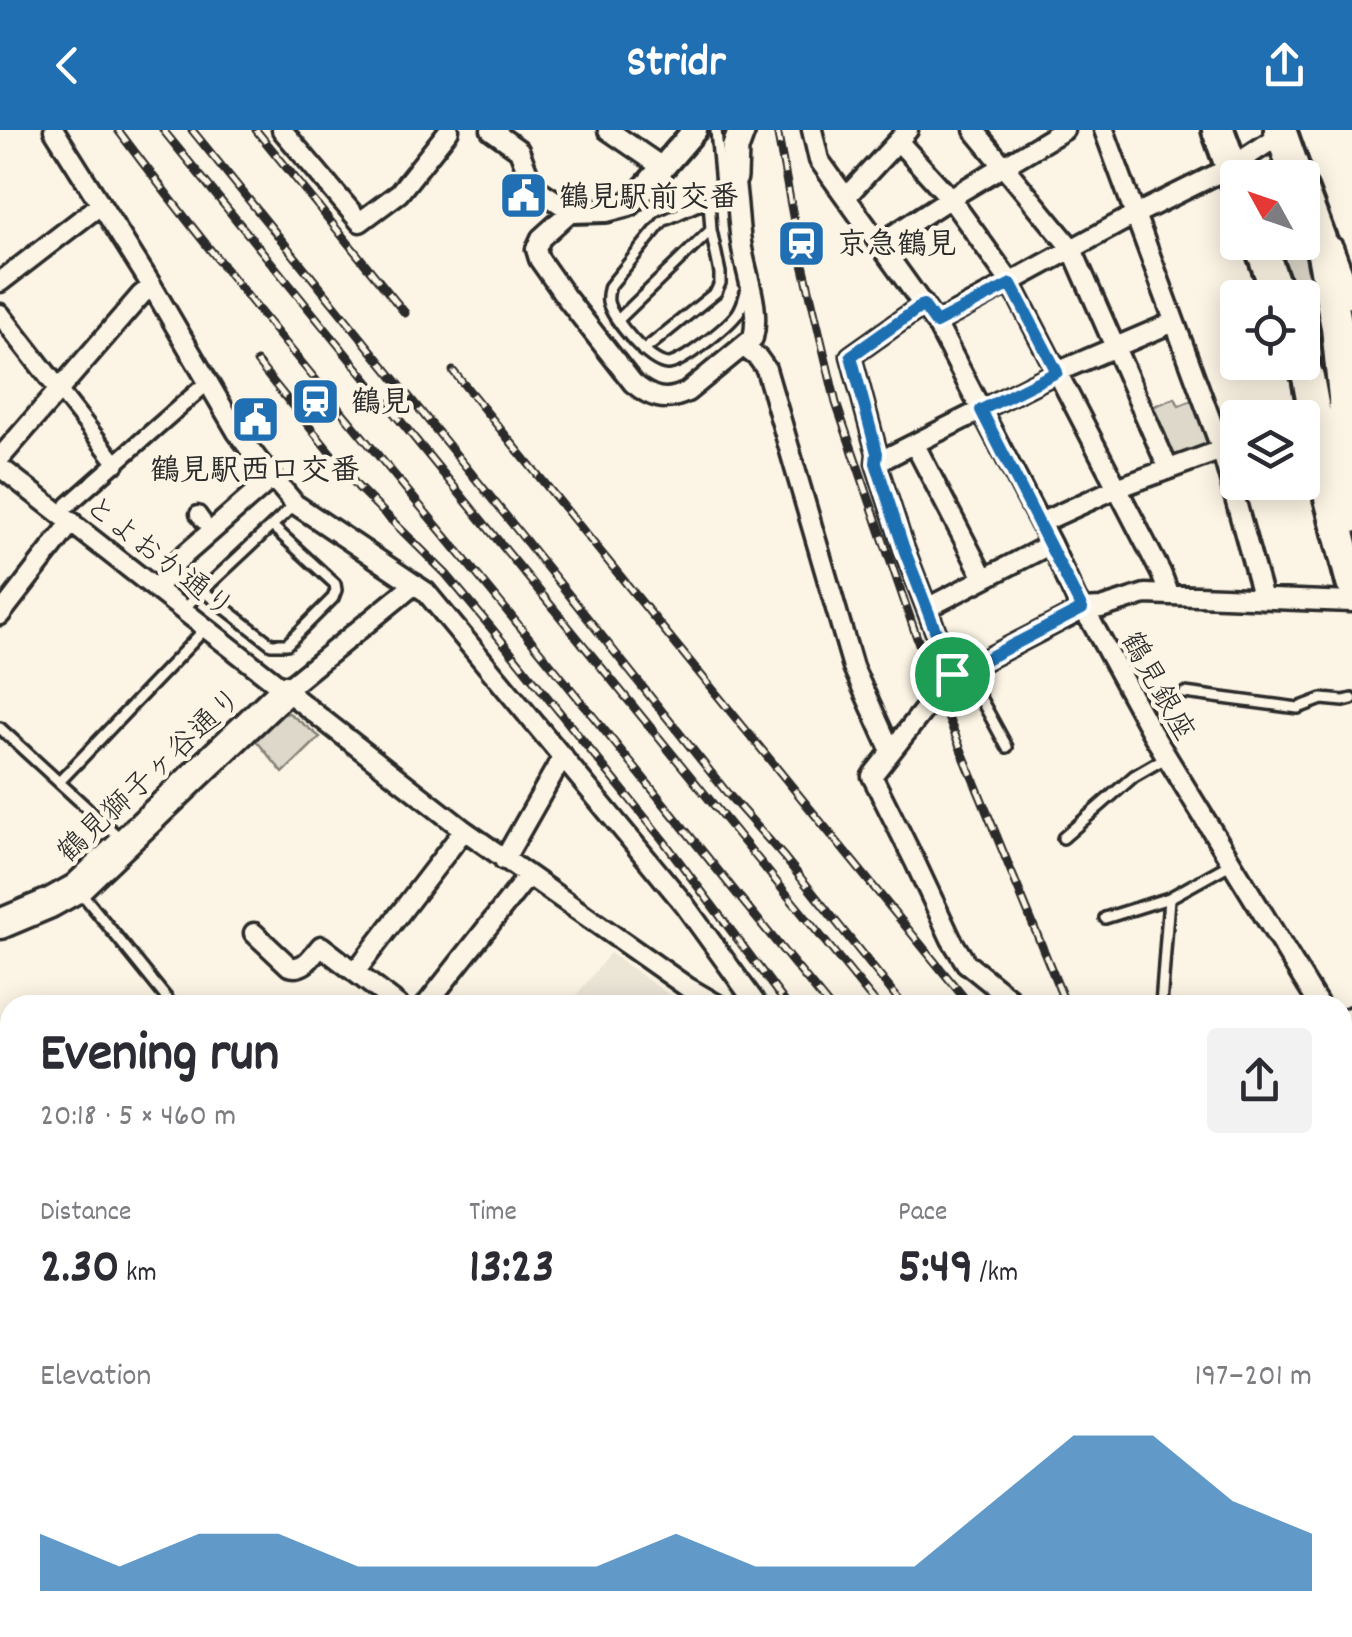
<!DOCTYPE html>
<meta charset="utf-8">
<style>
body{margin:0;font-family:Dekko,"Klee One",sans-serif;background:#f2f2f3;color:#2b2b33;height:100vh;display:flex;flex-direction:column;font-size:38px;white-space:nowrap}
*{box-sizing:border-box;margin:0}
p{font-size:32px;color:#7c7c81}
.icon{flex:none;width:55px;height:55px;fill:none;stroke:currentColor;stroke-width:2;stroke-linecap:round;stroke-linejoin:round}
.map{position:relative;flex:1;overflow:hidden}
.panel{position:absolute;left:0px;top:865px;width:1352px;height:642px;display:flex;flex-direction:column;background:#fff;border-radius:30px 30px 0 0;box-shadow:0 5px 25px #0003}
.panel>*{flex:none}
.needle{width:65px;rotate:310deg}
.controls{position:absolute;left:1220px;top:30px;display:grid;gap:20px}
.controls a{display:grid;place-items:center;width:100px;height:100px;border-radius:10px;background:#fff;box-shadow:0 5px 25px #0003;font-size:50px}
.pin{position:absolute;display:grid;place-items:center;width:85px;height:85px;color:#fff;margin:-42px;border:5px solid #fff;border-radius:50%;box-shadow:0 2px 10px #0007}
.round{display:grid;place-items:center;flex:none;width:105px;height:105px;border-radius:10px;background:#f2f2f3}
.head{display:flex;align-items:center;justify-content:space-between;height:170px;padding:0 40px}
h1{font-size:55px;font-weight:800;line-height:75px}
.stats{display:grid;grid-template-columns:repeat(3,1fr);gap:15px;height:170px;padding:10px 40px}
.stats div{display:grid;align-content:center}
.stats b{font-size:50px;font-weight:800}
.stats small{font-size:28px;font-weight:400}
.stats p{font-size:28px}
.chart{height:280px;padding:20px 40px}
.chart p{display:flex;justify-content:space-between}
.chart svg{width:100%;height:180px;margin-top:10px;fill:#1f6fb2;opacity:.7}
header{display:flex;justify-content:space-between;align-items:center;height:130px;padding:0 40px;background:#1f6fb2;color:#fff;font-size:45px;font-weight:800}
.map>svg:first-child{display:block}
</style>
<header><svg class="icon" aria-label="back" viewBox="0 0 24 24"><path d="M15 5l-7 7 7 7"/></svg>Stridr<svg class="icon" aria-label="share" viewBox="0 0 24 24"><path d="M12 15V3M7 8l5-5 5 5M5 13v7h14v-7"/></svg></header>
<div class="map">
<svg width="1352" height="1507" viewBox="0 0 1352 1507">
<rect width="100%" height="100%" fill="#fcf5e5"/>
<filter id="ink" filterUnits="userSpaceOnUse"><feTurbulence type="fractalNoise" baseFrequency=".01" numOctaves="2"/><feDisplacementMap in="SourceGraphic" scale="20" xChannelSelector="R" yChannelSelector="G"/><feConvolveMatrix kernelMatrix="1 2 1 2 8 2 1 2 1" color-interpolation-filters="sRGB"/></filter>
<g filter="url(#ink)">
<path fill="#ece6d7" d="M 610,823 L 675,869 L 687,875 L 569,875 Z"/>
<path fill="#ded8ca" stroke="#84827a" stroke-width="2.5" d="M 1303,104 L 1310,126 L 1327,199 L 1328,261 L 1303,190 L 1302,168 L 1294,167 L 1274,113 L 1302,112 Z
M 1175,268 L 1179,276 L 1193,270 L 1208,316 L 1169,332 L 1147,279 Z
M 289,583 L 320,607 L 283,643 L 255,609 L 279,585 Z"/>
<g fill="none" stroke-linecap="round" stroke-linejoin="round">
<defs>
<path id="service" d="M 716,0 L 721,55 L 709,70 L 663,91 L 610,156 C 608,163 607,165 608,172 C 612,189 648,232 667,234 C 681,235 728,196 737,184 C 742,177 744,170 746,162
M 618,190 L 711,100
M 643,221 L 716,162 L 720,153 L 720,143 L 711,100 L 709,70
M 203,461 L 271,514 L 287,514 L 333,468 L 336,460 L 335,454 L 272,396
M 183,479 L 295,374
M 965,540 L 1007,617
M 1185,563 L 1298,578 L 1322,569 L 1344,571 L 1352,569
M 0,598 L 123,711
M 59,652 L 206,498
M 1063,708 L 1134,646 L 1167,627
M 79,760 L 172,875
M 1105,788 L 1169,768 L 1232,733
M 1161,875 L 1169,768
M 1342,1065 L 1352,1072
M 1342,1149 L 1352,1154
M 0,1410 L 10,1412
M 1342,1467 L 1352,1475
M 332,1498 L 357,1507
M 1065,1498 L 1086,1507
M 263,1507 L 265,1498
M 371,1507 L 376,1498
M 1036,1507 L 1040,1498"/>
<path id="pedestrian" d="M 60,261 L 117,334
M 68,375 L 208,252
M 198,384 L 203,391"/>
<path id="minor" d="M 54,0 L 152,156 L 237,302 L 258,330 L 295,374 L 426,462 L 684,774 L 757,875
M 282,0 L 360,92 L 399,63 L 449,0
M 491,0 L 519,20 L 529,46 L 539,60 L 571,81 L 541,108 L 536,119 L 539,129 L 565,166 L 633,253 C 651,268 665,273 687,262 L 753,208 C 761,177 745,143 741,112 C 738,90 738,69 734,47
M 608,0 L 662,37
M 812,0 L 819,30 L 936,193 L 1051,414 L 1076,469 L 1092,493 L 1152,603 L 1319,875
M 974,0 L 1072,119 L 1168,338
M 1104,0 L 1221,318 L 1263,469
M 898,11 L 950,68 L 1011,153 L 1161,443 L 1169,464
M 846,67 L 908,0
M 879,114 L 950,68 L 1064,0
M 1333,117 L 1352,168
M 0,152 L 100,75
M 923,175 L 851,226 L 877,323 L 876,333 L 904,419 L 952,544
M 0,184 L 60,261
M 936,193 L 1134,85 L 1231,37 L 1286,1
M 744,217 L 758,228 L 766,239 L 853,537 L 891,621
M 915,315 L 984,448
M 0,328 L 141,165 L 152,156
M 876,333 L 1057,242 L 1174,192
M 0,337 L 464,700 L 687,857 L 718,875
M 1040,393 L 1117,358 L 1238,314
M 157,459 L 174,434 L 272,348
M 927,478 L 1051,414
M 0,485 L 72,392
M 285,560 L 415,454
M 504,730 L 563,626
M 254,803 L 289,836 C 304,841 312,826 321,816 L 398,875
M 355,842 L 464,700
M 426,875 L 527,747
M 1018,875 L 966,833 L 951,809 L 915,732 L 872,646 L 952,544 L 965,540 L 1083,479 L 1101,478 L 1145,464 L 1352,472
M 1342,891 L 1352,886
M 1342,918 L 1352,936
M 665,1507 L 671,1498
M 965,1507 L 966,1498"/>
<path id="tertiary" d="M 571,81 L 606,80 L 629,74 L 643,60 L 695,0
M 1201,1498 L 1205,1507"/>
<path id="secondary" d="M 734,47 L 735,19 L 742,0"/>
<path id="primary" d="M 0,794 L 50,773 L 77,758 L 285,560"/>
<path id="trunk" d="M 1218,0 L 1238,55
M 1280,0 L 1297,48
M 1302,61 L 1320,109 L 1337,197 L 1344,267 L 1346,348 L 1352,387
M 1259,112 L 1279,168
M 1302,232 L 1308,247 L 1330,368 L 1352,453"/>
</defs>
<use href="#service" stroke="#2b2b2b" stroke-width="16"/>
<use href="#pedestrian" stroke="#2b2b2b" stroke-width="21"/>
<use href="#minor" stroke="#2b2b2b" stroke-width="25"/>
<use href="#tertiary" stroke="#2b2b2b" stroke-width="30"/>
<use href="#secondary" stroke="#2b2b2b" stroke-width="32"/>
<use href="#primary" stroke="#2b2b2b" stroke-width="35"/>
<use href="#trunk" stroke="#2b2b2b" stroke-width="38"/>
<use href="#service" stroke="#fcf5e5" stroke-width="9"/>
<use href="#pedestrian" stroke="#fcf5e5" stroke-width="14"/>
<use href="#minor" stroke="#fcf5e5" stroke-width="18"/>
<use href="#tertiary" stroke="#fcf5e5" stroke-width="22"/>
<use href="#secondary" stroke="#fcf5e5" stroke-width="25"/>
<use href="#primary" stroke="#fcf5e5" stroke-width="28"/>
<use href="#trunk" stroke="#fcf5e5" stroke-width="30"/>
<defs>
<path id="rail" d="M 118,0 C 227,146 344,284 460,424 C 584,573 704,725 828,875
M 163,0 L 877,875
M 192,0 L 506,386 L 728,664 L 784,727 L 903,875
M 256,0 L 405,183
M 777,0 L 798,113 L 836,273 L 926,534 L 1066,875
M 257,232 L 358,357 L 446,444 L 493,500 L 663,710 L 787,875
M 453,241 L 970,875
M 1342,1473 L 1352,1481
M 1233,1498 L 1237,1507
M 1263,1498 L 1267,1507
M 1299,1498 L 1303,1507
M 1317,1498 L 1321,1507"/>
</defs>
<use href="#rail" stroke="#2b2b2b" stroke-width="9"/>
<use href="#rail" stroke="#fcf5e5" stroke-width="5" stroke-dasharray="15" stroke-linecap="butt"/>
</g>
</g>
<g fill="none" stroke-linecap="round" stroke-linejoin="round" filter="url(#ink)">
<defs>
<path id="route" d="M 1011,154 L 1057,242 L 981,280 L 1082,479 L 965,540 L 952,544 L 904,419 L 876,333 L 877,323 L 851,226 L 923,175 L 936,193 Z"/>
</defs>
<use href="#route" stroke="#fff" stroke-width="20"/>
<use href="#route" stroke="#1f6fb2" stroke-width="12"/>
</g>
<defs>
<symbol id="civic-square" viewBox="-11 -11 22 22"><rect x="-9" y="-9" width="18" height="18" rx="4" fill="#1f6fb2" stroke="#fcf5e5"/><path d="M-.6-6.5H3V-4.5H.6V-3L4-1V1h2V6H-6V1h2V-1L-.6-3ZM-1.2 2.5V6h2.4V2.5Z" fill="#fff"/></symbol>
<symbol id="station-square" viewBox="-11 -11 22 22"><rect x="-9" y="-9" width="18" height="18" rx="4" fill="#1f6fb2" stroke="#fcf5e5"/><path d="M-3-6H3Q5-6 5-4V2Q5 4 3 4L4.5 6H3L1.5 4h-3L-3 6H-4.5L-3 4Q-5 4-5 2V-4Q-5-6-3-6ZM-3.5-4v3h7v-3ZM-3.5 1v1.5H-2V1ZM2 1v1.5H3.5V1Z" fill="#fff"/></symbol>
</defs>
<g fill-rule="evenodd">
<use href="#civic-square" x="496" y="38" width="55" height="55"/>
<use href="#station-square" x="774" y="86" width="55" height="55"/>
<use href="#station-square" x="288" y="244" width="55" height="55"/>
<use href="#civic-square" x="228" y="262" width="55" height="55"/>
</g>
<g text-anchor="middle" stroke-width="9" stroke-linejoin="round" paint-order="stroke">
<g font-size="30" font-weight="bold" fill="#2b2b2b" stroke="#fcf5e5" text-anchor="start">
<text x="559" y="76">鶴見駅前交番</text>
<text x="837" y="123">京急鶴見</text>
<text x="351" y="281">鶴見</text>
<text x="255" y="349" text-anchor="middle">鶴見駅西口交番</text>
</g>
<g font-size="30" fill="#2b2b2b" stroke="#fcf5e5">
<text transform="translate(160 426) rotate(38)" y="10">とよおか通り</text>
<text transform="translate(1159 556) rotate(61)" y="10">鶴見銀座</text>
<text transform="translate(149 644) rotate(-43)" y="10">鶴見獅子ヶ谷通り</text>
</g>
</g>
</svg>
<div class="controls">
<a><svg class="needle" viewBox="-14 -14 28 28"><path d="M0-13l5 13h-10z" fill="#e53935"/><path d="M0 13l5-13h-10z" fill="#7c7c81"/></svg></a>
<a><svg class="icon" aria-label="locate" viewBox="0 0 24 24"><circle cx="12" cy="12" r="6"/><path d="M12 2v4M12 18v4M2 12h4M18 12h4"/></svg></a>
<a><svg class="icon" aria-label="layers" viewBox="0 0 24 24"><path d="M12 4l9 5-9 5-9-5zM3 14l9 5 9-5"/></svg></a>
</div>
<div class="pin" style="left:952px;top:544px;background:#1e9e55"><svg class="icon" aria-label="arrive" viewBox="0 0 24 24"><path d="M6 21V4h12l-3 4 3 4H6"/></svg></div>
<section class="panel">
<div class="head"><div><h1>Evening run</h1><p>20:18 · 5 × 460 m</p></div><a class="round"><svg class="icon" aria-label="share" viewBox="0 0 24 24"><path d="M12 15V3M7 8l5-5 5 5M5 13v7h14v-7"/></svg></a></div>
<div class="stats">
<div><p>Distance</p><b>2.30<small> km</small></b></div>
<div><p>Time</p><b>13:23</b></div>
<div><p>Pace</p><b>5:49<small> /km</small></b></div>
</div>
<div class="chart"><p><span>Elevation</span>197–201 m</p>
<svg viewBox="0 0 160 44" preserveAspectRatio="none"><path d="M0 44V30L10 38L20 30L30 30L40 38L50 38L60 38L70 38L80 30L90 38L100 38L110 38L120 22L130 6L140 6L150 22L160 30V44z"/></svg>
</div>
</section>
</div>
